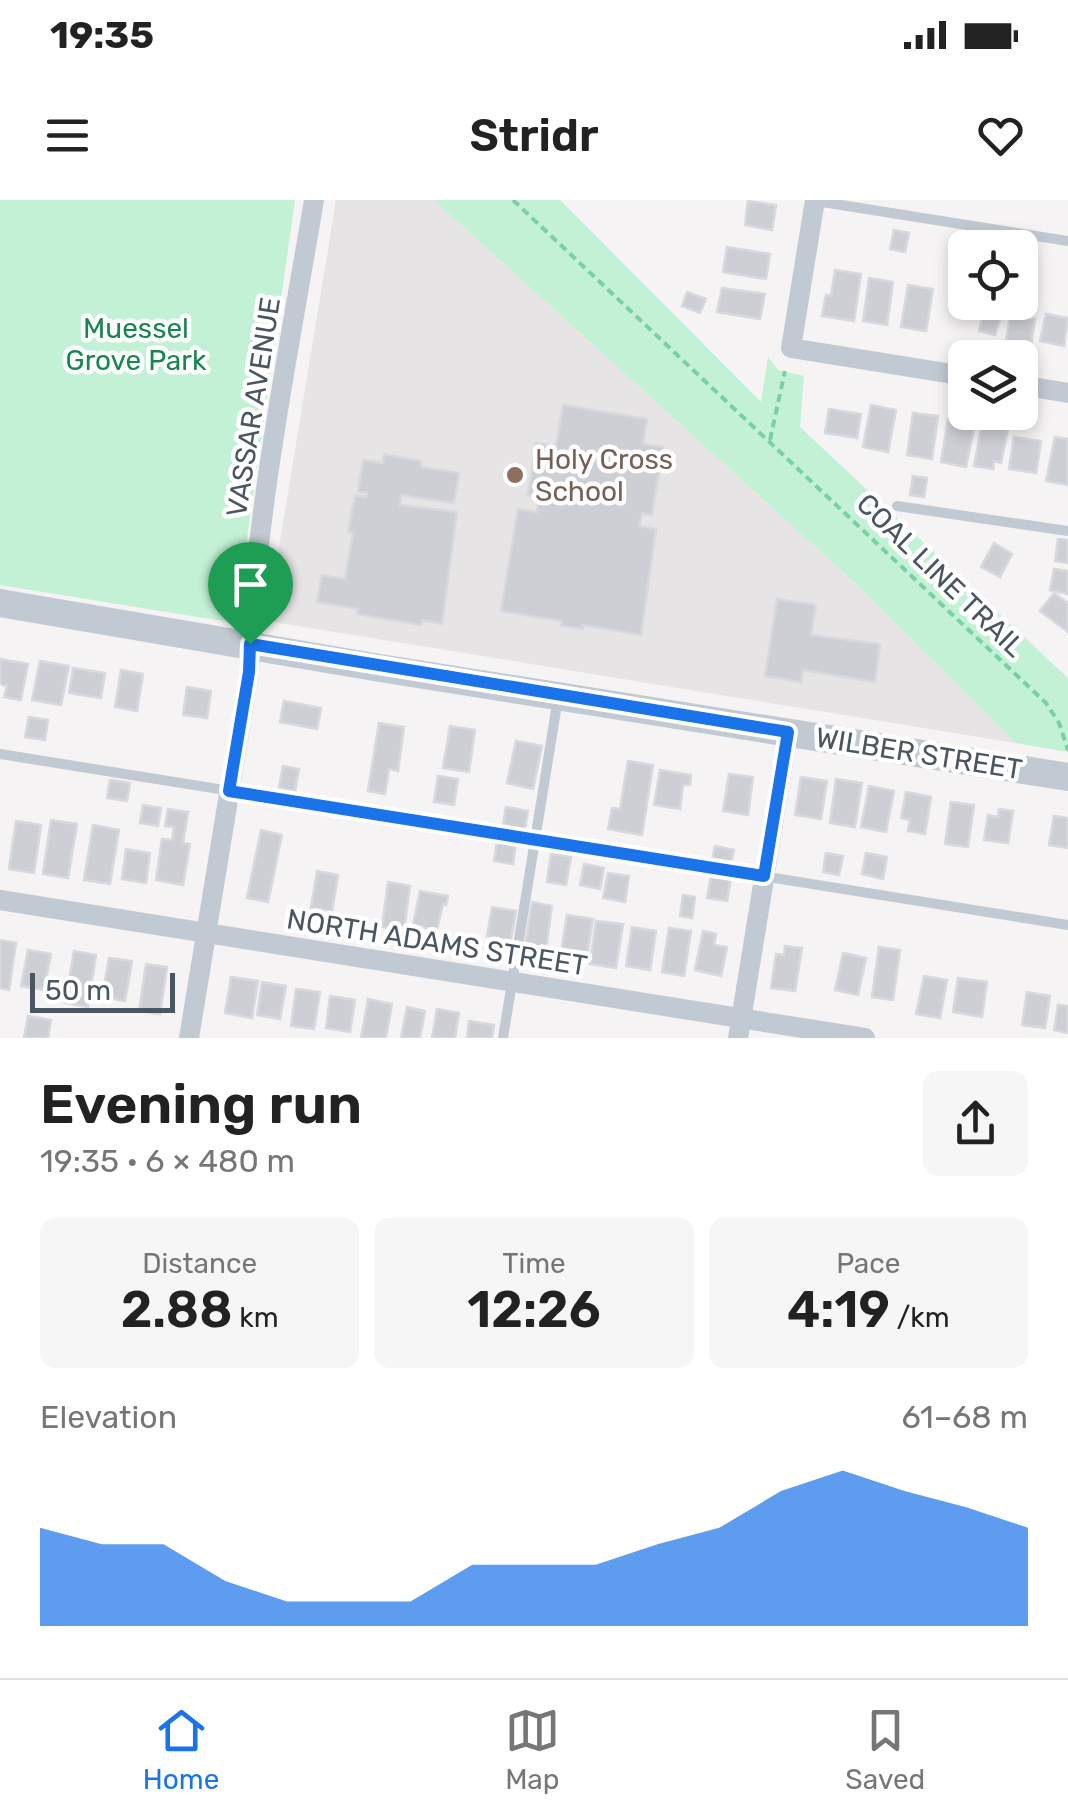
<!DOCTYPE html>
<meta charset="utf-8">
<style>
body{margin:0;font-family:Rubik,sans-serif;background:#f6f6f6;color:#222;height:100vh;display:flex;flex-direction:column;font-size:38px;white-space:nowrap}
*{box-sizing:border-box;margin:0}
p{font-size:32px;color:#767676}
.icon{flex:none;width:55px;height:55px;fill:none;stroke:currentColor;stroke-width:2;stroke-linecap:round;stroke-linejoin:round}
.map{position:relative;height:838px;overflow:hidden}
.details{display:flex;flex-direction:column;background:#fff;flex:1}
.details>*{flex:none}
.buttons{position:absolute;left:948px;top:30px;display:grid;gap:20px}
.buttons a{display:grid;place-items:center;width:90px;height:90px;border-radius:15px;background:#fff;box-shadow:0 5px 15px #0003;font-size:50px}
.scale{position:absolute;left:30px;bottom:25px;width:145px;box-sizing:border-box;padding-left:10px;border:5px solid #4a5661;border-top:0;font-size:28px;line-height:35px;white-space:nowrap;color:#4a5661;-webkit-text-stroke:8px #fff;paint-order:stroke}
.pin{position:absolute;display:grid;place-items:center;width:85px;height:85px;color:#fff;margin:-102px -42px;border-radius:50% 50% 50% 0;rotate:-45deg;box-shadow:0 0 10px #0007}
.pin .icon{rotate:45deg}
.round{display:grid;place-items:center;flex:none;width:105px;height:105px;border-radius:15px;background:#f6f6f6}
.headline{display:flex;align-items:center;justify-content:space-between;height:170px;padding:0 40px}
h1{font-size:55px;font-weight:600;line-height:75px}
.metrics{display:grid;grid-template-columns:repeat(3,1fr);gap:15px;height:170px;padding:10px 40px}
.metrics div{display:grid;align-content:center;border-radius:15px;background:#f6f6f6;text-align:center}
.metrics b{font-size:50px;font-weight:600}
.metrics small{font-size:28px;font-weight:400}
.metrics p{font-size:28px}
.chart{height:280px;padding:20px 40px}
.chart p{display:flex;justify-content:space-between}
.chart svg{width:100%;height:180px;margin-top:10px;fill:#1a73e8;opacity:.7}
.status{display:flex;justify-content:space-between;align-items:center;height:70px;padding:0 50px;background:#fff;direction:ltr}
.status svg{height:28px;fill:currentColor}
header{display:flex;justify-content:space-between;align-items:center;height:130px;padding:0 40px;background:#fff;font-size:45px;font-weight:600}
.tabs{display:flex;justify-content:space-around;align-items:center;height:140px;border-top:2px solid #e0e0e0;background:#fff;font-size:28px;color:#767676}
.tabs a{display:grid;justify-items:center;gap:5px}
.tabs .on{color:#1a73e8}
.map>svg:first-child{display:block}
</style>
<div class="status"><b>19:35</b><svg viewBox="0 0 49 12"><path d="M0 12V9h3v3zM5 12V6h3v6zM10 12V3h3v9zM15 12V0h3v12zM26 1h20v11H26zM47 4h2v5h-2z"/></svg></div>
<header><svg class="icon" aria-label="menu" viewBox="0 0 24 24"><path d="M4 6h16M4 12h16M4 18h16"/></svg>Stridr<svg class="icon" aria-label="heart" viewBox="0 0 24 24"><path d="M12 20l-8-8c-3-5 5-10 8-4 3-6 11-1 8 4z"/></svg></header>
<div class="map">
<svg width="1068" height="838" viewBox="0 0 1068 838">
<rect width="100%" height="100%" fill="#f5f3f3"/>
<path fill="#e6e4e5" d="M 336,0 L 434,0 L 853,381 L 1016,543 L 267,421 Z"/>
<path fill="#c3f1d5" d="M 0,0 L 295,0 L 235,423 L 0,385 Z
M 434,0 L 560,0 L 761,202 L 768,157 L 778,170 L 804,176 L 800,227 L 1068,478 L 1068,552 L 1016,543 L 853,381 Z"/>
<path fill="#cdcfd5" stroke="#d7d9de" stroke-width="2.5" d="M 748,1 L 776,5 L 772,30 L 745,25 Z
M 894,30 L 909,33 L 905,52 L 890,49 Z
M 727,47 L 770,54 L 766,79 L 723,72 Z
M 835,70 L 861,74 L 854,121 L 822,116 L 826,95 L 831,96 Z
M 869,78 L 893,82 L 887,125 L 863,121 Z
M 908,85 L 933,89 L 926,131 L 901,127 Z
M 722,88 L 765,94 L 760,119 L 717,112 Z
M 687,92 L 706,99 L 700,113 L 682,106 Z
M 984,111 L 1001,116 L 995,135 L 979,131 Z
M 1046,114 L 1068,118 L 1064,146 L 1040,141 Z
M 1010,116 L 1035,119 L 1031,145 L 1006,142 Z
M 563,205 L 647,219 L 643,244 L 663,247 L 652,315 L 642,313 L 639,326 L 656,329 L 641,435 L 583,425 L 583,429 L 561,426 L 562,421 L 501,411 L 518,309 L 537,312 L 539,297 L 528,295 L 536,243 L 556,246 Z
M 871,205 L 896,210 L 888,252 L 863,247 Z
M 829,209 L 861,214 L 857,238 L 825,233 Z
M 913,213 L 938,216 L 932,259 L 907,255 Z
M 948,219 L 975,224 L 966,267 L 941,262 Z
M 982,224 L 1008,229 L 1001,263 L 994,261 L 993,269 L 974,266 Z
M 1014,237 L 1041,241 L 1036,273 L 1009,269 Z
M 1055,237 L 1068,239 L 1068,285 L 1046,281 Z
M 384,254 L 421,261 L 421,267 L 459,273 L 454,303 L 401,295 L 400,305 L 457,312 L 442,424 L 422,420 L 421,425 L 357,414 L 358,409 L 317,402 L 322,375 L 345,379 L 353,333 L 348,332 L 355,295 L 366,297 L 367,293 L 358,291 L 363,260 L 383,263 Z
M 913,276 L 927,278 L 924,297 L 910,295 Z
M 1058,339 L 1068,340 L 1068,363 L 1055,361 Z
M 994,343 L 1012,354 L 1000,377 L 981,367 Z
M 1054,369 L 1068,371 L 1068,394 L 1050,390 Z
M 1054,393 L 1068,403 L 1068,432 L 1040,411 Z
M 777,399 L 816,405 L 811,435 L 880,444 L 875,482 L 803,470 L 801,482 L 765,476 Z
M 0,459 L 28,464 L 21,500 L 4,497 L 7,486 L 0,484 Z
M 40,461 L 69,466 L 61,505 L 32,500 Z
M 73,468 L 105,473 L 101,498 L 69,493 Z
M 121,470 L 143,474 L 137,511 L 115,507 Z
M 187,487 L 211,491 L 207,518 L 183,515 Z
M 284,501 L 321,508 L 317,529 L 280,522 Z
M 29,517 L 48,520 L 45,540 L 25,537 Z
M 379,523 L 404,527 L 398,571 L 389,569 L 385,594 L 368,591 Z
M 450,526 L 475,530 L 469,572 L 443,568 Z
M 516,541 L 542,546 L 533,589 L 507,583 Z
M 628,561 L 653,565 L 642,635 L 608,629 L 612,608 L 620,609 Z
M 283,566 L 299,569 L 295,591 L 279,588 Z
M 660,570 L 691,575 L 690,585 L 683,585 L 680,609 L 654,605 Z
M 729,574 L 753,577 L 748,615 L 723,611 Z
M 438,576 L 458,579 L 454,605 L 434,602 Z
M 801,577 L 827,581 L 821,619 L 795,615 Z
M 836,579 L 862,583 L 855,627 L 830,623 Z
M 110,580 L 130,583 L 127,601 L 107,598 Z
M 869,586 L 894,591 L 886,632 L 861,627 Z
M 906,592 L 931,597 L 925,634 L 908,631 L 910,620 L 901,618 Z
M 951,602 L 974,605 L 968,647 L 945,644 Z
M 143,605 L 161,608 L 158,626 L 140,623 Z
M 506,607 L 528,611 L 524,634 L 502,630 Z
M 168,609 L 188,612 L 183,643 L 190,644 L 183,685 L 156,680 L 162,639 L 172,640 L 174,627 L 165,626 Z
M 999,609 L 1013,611 L 1008,643 L 984,640 L 988,615 L 998,617 Z
M 1054,616 L 1068,618 L 1068,648 L 1049,645 Z
M 51,620 L 77,624 L 68,678 L 43,674 Z
M 16,621 L 41,625 L 34,673 L 9,669 Z
M 93,625 L 119,630 L 110,684 L 84,680 Z
M 261,630 L 282,635 L 268,702 L 247,698 Z
M 497,641 L 516,644 L 513,664 L 494,661 Z
M 715,646 L 734,650 L 731,664 L 712,660 Z
M 126,649 L 150,653 L 146,683 L 122,679 Z
M 826,653 L 843,656 L 839,675 L 823,672 Z
M 866,653 L 887,657 L 883,679 L 862,674 Z
M 551,654 L 571,657 L 566,685 L 547,682 Z
M 584,664 L 604,668 L 600,689 L 580,685 Z
M 317,671 L 338,675 L 332,711 L 311,708 Z
M 608,673 L 629,676 L 625,702 L 603,698 Z
M 711,676 L 731,679 L 727,701 L 707,698 Z
M 388,682 L 410,686 L 404,730 L 382,727 Z
M 420,691 L 448,696 L 446,705 L 443,704 L 437,730 L 413,725 Z
M 683,695 L 695,697 L 692,718 L 680,716 Z
M 532,702 L 552,706 L 546,749 L 525,746 Z
M 492,707 L 516,711 L 511,740 L 487,736 Z
M 567,715 L 593,719 L 587,757 L 561,753 Z
M 596,721 L 623,724 L 616,768 L 590,764 Z
M 632,727 L 656,731 L 650,770 L 626,766 Z
M 669,728 L 691,731 L 684,776 L 662,772 Z
M 703,731 L 716,734 L 714,745 L 727,747 L 721,776 L 695,770 Z
M 0,740 L 16,743 L 9,790 L 0,788 Z
M 785,746 L 802,748 L 795,791 L 771,788 L 776,754 L 784,755 Z
M 879,747 L 900,750 L 893,800 L 872,797 Z
M 28,750 L 51,754 L 44,790 L 21,786 Z
M 74,751 L 96,755 L 88,807 L 65,803 Z
M 843,753 L 866,758 L 858,795 L 835,790 Z
M 109,758 L 132,761 L 125,801 L 102,797 Z
M 146,764 L 167,767 L 160,814 L 139,811 Z
M 924,776 L 947,780 L 940,818 L 916,814 Z
M 231,777 L 258,781 L 252,818 L 225,813 Z
M 958,778 L 987,782 L 982,817 L 953,812 Z
M 262,782 L 286,786 L 280,819 L 257,815 Z
M 296,789 L 320,792 L 314,829 L 291,826 Z
M 1027,792 L 1050,796 L 1045,828 L 1022,825 Z
M 330,796 L 355,800 L 350,832 L 326,828 Z
M 368,799 L 392,804 L 386,838 L 361,838 Z
M 1058,805 L 1068,806 L 1068,833 L 1054,830 Z
M 407,807 L 425,811 L 420,838 L 401,838 Z
M 437,809 L 459,813 L 455,838 L 432,838 Z
M 28,816 L 51,820 L 48,838 L 24,838 Z
M 469,821 L 494,825 L 492,838 L 467,838 Z"/>
<g fill="none" stroke-linecap="round" stroke-linejoin="round">
<path stroke="#7ad0a6" stroke-width="4" stroke-dasharray="8 5" stroke-linecap="butt" d="M 513,0 L 1046,503 L 1059,523 L 1068,550
M 770,240 L 785,171"/>
<path stroke="#c1cad2" stroke-width="10" d="M 816,1 L 1068,41
M 897,306 L 1068,331
M 0,554 L 1068,725
M 503,838 L 558,498"/>
<path stroke="#c1cad2" stroke-width="20" d="M 815,0 L 791,148 L 965,176
M 1020,185 L 1068,193
M 0,700 L 865,838
M 189,838 L 249,472 C 255,314 288,156 314,0
M 738,838 L 788,532"/>
<path stroke="#c1cad2" stroke-width="28" d="M 0,403 L 380,468 L 1068,577"/>
</g>
<g fill="none" stroke-linecap="round" stroke-linejoin="round">
<defs>
<path id="route" d="M 250,444 L 788,532 L 764,676 L 229,591 L 249,472 Z"/>
</defs>
<use href="#route" stroke="#fff" stroke-width="20"/>
<use href="#route" stroke="#1a73e8" stroke-width="12"/>
</g>
<circle fill="#8d6e63" stroke="#fff" stroke-width="4" cx="515" cy="275" r="10"/>
<g text-anchor="middle" stroke-width="9" stroke-linejoin="round" paint-order="stroke">
<g font-size="28" fill="#17864f" stroke="#fff">
<text x="136" y="138">Muessel<tspan x="136" dy="32">Grove Park</tspan></text>
</g>
<g font-size="28" fill="#4a5661" stroke="#fff">
<text transform="translate(253 207) rotate(-81)" y="10">VASSAR AVENUE</text>
<text transform="translate(941 375) rotate(44)" y="10">COAL LINE TRAIL</text>
<text transform="translate(919 553) rotate(9)" y="10">WILBER STREET</text>
<text transform="translate(437 742) rotate(9)" y="10">NORTH ADAMS STREET</text>
</g>
<g font-size="28" fill="#785e54" stroke="#fff" text-anchor="start">
<text x="535" y="269">Holy Cross<tspan x="535" dy="32">School</tspan></text>
</g>
</g>
</svg>
<div class="buttons">
<a><svg class="icon" aria-label="locate" viewBox="0 0 24 24"><circle cx="12" cy="12" r="6"/><path d="M12 2v4M12 18v4M2 12h4M18 12h4"/></svg></a>
<a><svg class="icon" aria-label="layers" viewBox="0 0 24 24"><path d="M12 4l9 5-9 5-9-5zM3 14l9 5 9-5"/></svg></a>
</div>
<div class="scale">50 m</div>
<div class="pin" style="left:250px;top:444px;background:#1e9e55"><svg class="icon" aria-label="arrive" viewBox="0 0 24 24"><path d="M6 21V4h12l-3 4 3 4H6"/></svg></div>
</div>
<section class="details">
<div class="headline"><div><h1>Evening run</h1><p>19:35 · 6 × 480 m</p></div><a class="round"><svg class="icon" aria-label="share" viewBox="0 0 24 24"><path d="M12 15V3M7 8l5-5 5 5M5 13v7h14v-7"/></svg></a></div>
<div class="metrics">
<div><p>Distance</p><b>2.88<small> km</small></b></div>
<div><p>Time</p><b>12:26</b></div>
<div><p>Pace</p><b>4:19<small> /km</small></b></div>
</div>
<div class="chart"><p><span>Elevation</span>61–68 m</p>
<svg viewBox="0 0 160 44" preserveAspectRatio="none"><path d="M0 44V20L10 24L20 24L30 33L40 38L50 38L60 38L70 29L80 29L90 29L100 24L110 20L120 11L130 6L140 11L150 15L160 20V44z"/></svg>
</div>
</section>
<nav class="tabs">
<a class="on"><svg class="icon" aria-label="home" viewBox="0 0 24 24"><path d="M3 11l9-7 9 7M6 9v11h12V9"/></svg>Home</a>
<a><svg class="icon" aria-label="map" viewBox="0 0 24 24"><path d="M3 6l6-2 6 2 6-2v14l-6 2-6-2-6 2zM9 4v14M15 6v14"/></svg>Map</a>
<a><svg class="icon" aria-label="saved" viewBox="0 0 24 24"><path d="M7 4h10v16l-5-4-5 4z"/></svg>Saved</a>
</nav>
